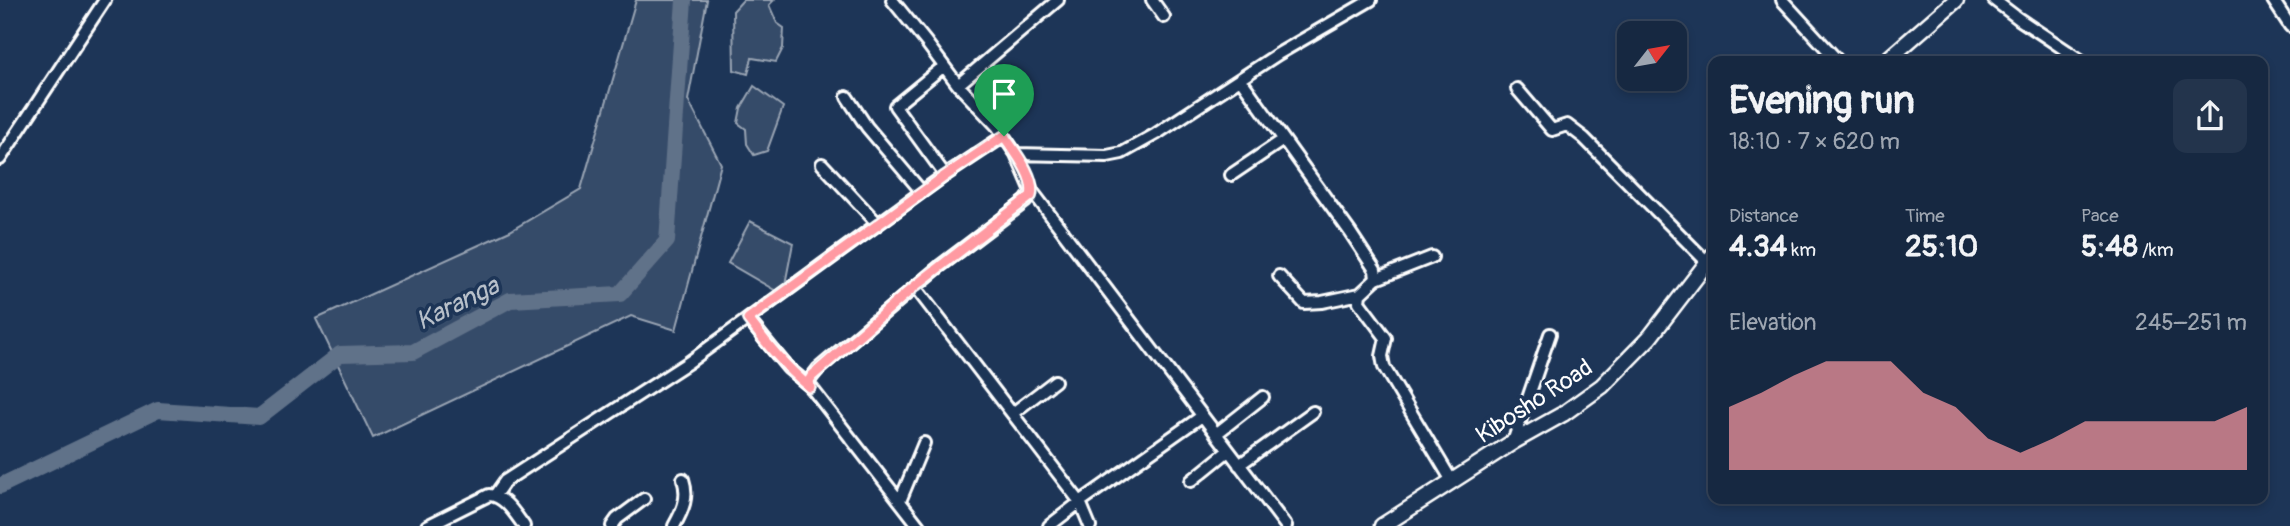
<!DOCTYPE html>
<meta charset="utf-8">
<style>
body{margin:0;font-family:Pangolin,sans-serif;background:#23344c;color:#f1f3f6;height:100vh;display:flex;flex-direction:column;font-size:26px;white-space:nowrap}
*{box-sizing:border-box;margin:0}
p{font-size:23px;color:#9ea6b1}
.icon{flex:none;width:38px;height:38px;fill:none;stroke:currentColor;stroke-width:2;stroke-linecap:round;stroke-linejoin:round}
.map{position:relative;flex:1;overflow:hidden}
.panel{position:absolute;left:1708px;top:56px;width:560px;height:448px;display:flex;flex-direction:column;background:#162841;border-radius:14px;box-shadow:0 4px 10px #0003,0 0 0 2px #35445a}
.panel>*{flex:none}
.needle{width:46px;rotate:59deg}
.fabs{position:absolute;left:1617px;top:21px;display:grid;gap:14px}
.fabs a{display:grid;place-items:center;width:70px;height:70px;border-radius:14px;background:#162841;box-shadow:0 4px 10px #0003,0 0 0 2px #35445a;font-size:35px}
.pin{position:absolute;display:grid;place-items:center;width:60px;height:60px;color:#fff;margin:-72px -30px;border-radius:50% 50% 50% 0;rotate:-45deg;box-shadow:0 0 7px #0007}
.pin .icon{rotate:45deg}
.round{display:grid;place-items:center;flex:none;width:74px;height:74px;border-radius:14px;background:#23344c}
.headline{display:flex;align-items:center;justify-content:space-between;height:119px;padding:0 21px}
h1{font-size:38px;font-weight:700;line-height:52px}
.figures{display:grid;grid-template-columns:repeat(3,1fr);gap:10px;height:119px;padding:7px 21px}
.figures div{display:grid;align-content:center}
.figures b{font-size:30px;font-weight:700}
.figures small{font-size:19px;font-weight:400}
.figures p{font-size:19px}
.chart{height:196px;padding:14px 21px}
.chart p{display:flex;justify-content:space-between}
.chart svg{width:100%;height:126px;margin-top:7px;fill:#ff9aa2;opacity:.7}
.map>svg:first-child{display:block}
</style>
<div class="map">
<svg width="2290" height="526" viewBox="0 0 2290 526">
<rect width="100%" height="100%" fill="#1d3557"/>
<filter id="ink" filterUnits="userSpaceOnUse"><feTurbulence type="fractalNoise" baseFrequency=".0143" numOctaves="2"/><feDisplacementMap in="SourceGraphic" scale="14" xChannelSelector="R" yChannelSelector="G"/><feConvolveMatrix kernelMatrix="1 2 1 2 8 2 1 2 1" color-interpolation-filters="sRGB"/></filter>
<g filter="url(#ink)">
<path fill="#364b69" stroke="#9aa5b4" stroke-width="2" d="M 636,0 L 707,0 L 688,100 L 721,164 L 676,330 L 631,316 L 373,438 L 316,319 L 510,231 L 581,189 Z
M 743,0 L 774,0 L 769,5 L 777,23 L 784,28 L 783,48 L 776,62 L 752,58 L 748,74 L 734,70 L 733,11 Z
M 754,86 L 783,107 L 767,151 L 754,155 L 747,144 L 746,129 L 738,123 L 741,108 Z
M 750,221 L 793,243 L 783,295 L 728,263 Z"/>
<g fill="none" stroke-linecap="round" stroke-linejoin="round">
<path stroke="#617289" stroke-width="16" d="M 0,486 L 158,410 L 259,417 L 340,354 L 413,352 L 510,300 L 620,294 L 667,241 L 684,0"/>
<defs>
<path id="minor" d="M 892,0 L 926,42 L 958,85 L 997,126 L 1016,154 L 1032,191 L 1026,201 L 940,266 L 818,369 L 809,381 L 810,386 L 919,526
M 1152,0 L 1164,17
M 1782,0 L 1838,61
M 1994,0 L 2019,19 L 2082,61
M 2273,0 L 2290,26
M 1241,80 L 1350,232 L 1375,270 L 1376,279 L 1360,294 L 1359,302 L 1386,338 L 1382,356 L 1384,367 L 1452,481
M 958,85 L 1058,0
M 1517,89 L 1552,130 L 1567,125 L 1584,138 L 1707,262
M 847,97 L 867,127 L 922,192
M 1016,154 L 1107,156 L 1122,153 L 1156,134 L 1278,54 L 1371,0
M 0,159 L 105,0
M 822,164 L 878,224
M 945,175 L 1004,136
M 1231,175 L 1283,140
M 1032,191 L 1286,526
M 1279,276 L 1304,303 L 1322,302 L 1360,294
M 1376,279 L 1432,257
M 915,287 L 1080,502 L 1090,526
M 748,319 L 788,368 L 810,386
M 1013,413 L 1055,381
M 1216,434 L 1263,397
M 1513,442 L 1550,334
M 1239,465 L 1313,412
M 1191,481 L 1228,451
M 495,495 L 505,481 L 689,362 L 945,175 L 895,106 L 944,66
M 900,501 L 924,443
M 427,526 L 489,495 C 505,496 515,514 524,526
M 612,526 L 617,519 L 644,499
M 674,526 C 683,510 689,497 683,479
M 1049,526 L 1080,502 L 1202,416"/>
<path id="major" d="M 1886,61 L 1956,0
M 1382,526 L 1513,442 L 1563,414 L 1602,386 L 1650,337 L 1713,255"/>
</defs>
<use href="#minor" stroke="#fff" stroke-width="16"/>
<use href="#major" stroke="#fff" stroke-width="19"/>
<use href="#minor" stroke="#1d3557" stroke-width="10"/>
<use href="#major" stroke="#1d3557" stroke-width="14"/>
</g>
</g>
<g fill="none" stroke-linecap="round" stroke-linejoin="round" filter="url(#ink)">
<defs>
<path id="route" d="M 1004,136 C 1014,151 1036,177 1031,196 L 915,286 L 812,376 L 809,381 L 810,387 C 785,367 767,344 748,319 L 945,176 Z"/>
</defs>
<use href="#route" stroke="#fff" stroke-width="14"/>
<use href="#route" stroke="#ff9aa2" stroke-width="9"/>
</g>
<g text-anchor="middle" stroke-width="7" stroke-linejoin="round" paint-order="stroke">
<g font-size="24" fill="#fff" stroke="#1d3557">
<text transform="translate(1534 401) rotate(-33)" y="8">Kibosho Road</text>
</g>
<g font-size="26" font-style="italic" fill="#b8c0ca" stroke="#1d3557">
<text transform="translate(457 303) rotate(-26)" y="9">Karanga</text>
</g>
</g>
</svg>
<div class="fabs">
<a><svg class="needle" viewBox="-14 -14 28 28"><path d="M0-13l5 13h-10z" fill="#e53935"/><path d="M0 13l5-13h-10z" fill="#9ea6b1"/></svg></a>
</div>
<div class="pin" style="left:1004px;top:136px;background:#1e9e55"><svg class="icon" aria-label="arrive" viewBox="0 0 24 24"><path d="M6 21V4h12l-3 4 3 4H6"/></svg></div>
<section class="panel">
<div class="headline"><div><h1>Evening run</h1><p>18:10 · 7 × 620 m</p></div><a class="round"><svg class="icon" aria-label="share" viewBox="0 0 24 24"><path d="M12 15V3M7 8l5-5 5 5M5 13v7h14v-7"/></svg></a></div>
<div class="figures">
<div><p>Distance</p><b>4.34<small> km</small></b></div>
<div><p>Time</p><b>25:10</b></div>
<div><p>Pace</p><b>5:48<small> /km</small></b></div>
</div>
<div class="chart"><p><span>Elevation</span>245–251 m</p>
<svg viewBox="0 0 160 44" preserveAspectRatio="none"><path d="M0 44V22L10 17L20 11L30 6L40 6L50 6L60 17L70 22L80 33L90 38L100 33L110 27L120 27L130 27L140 27L150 27L160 22V44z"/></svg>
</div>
</section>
</div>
